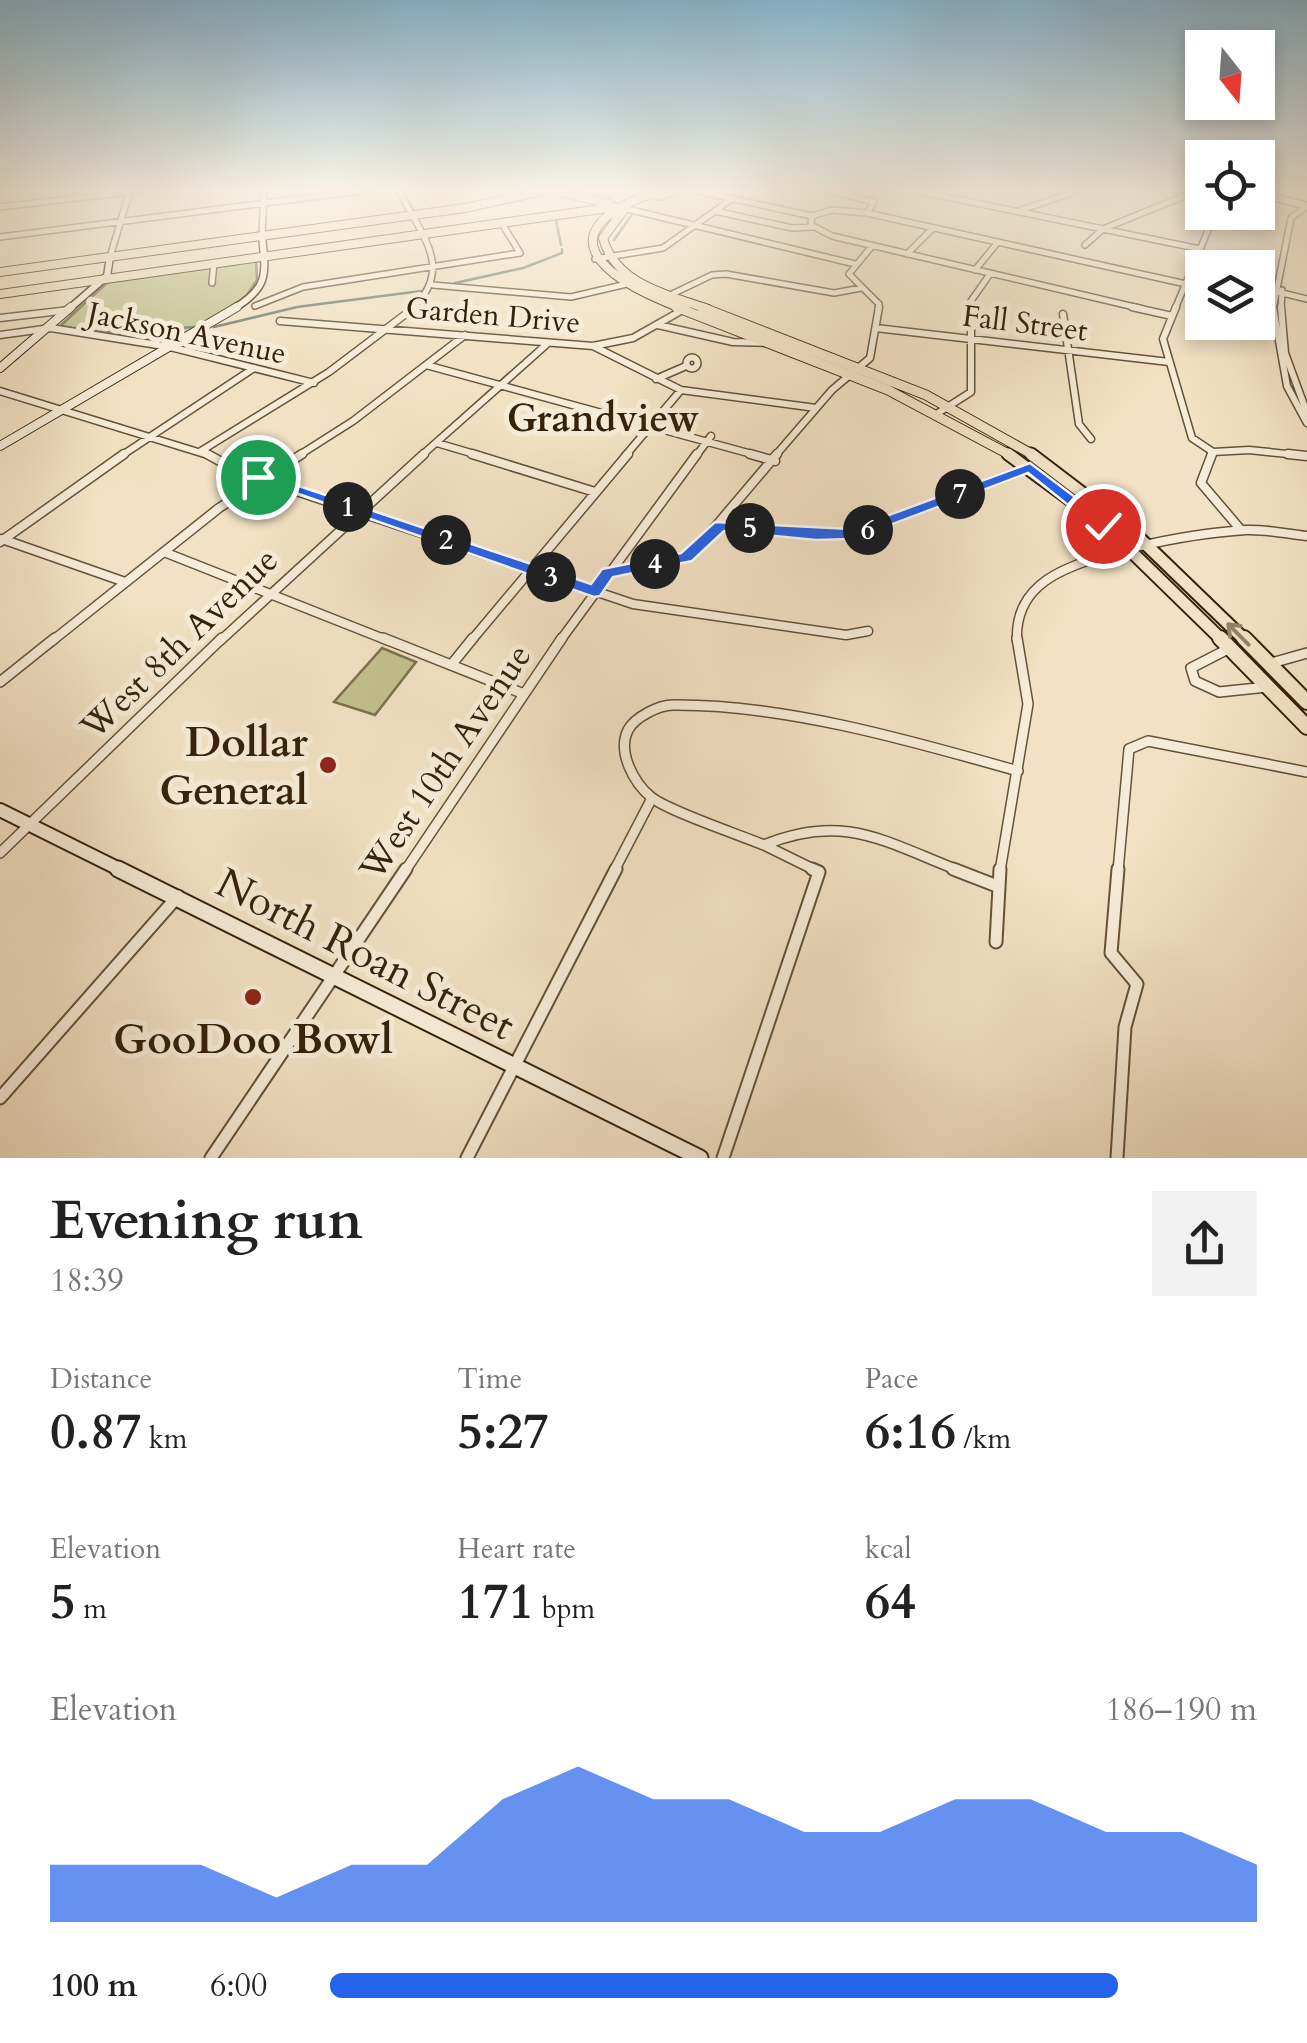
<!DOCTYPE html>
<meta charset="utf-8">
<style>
body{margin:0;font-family:Cardo,serif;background:#f2f2f2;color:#222;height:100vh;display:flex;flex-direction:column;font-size:38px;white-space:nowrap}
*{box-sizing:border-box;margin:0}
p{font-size:32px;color:#767676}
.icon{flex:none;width:55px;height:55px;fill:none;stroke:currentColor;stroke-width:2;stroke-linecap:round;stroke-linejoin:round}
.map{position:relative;height:1158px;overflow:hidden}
.sheet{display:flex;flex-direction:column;background:#fff;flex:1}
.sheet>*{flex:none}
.needle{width:65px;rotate:163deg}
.tools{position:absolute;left:1185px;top:30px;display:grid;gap:20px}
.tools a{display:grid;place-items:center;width:90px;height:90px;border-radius:0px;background:#fff;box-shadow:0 5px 15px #0003;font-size:50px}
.pin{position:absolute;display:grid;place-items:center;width:85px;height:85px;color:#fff;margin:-42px;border:5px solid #fff;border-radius:50%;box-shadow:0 2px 10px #0007}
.km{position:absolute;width:50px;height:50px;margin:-25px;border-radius:50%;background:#222;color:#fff;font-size:28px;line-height:50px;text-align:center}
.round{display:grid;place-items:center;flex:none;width:105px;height:105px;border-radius:0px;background:#f2f2f2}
.headline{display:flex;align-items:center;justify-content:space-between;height:170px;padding:0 50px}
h1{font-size:55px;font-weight:600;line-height:75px}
.metrics{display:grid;grid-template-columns:repeat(3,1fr);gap:15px;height:170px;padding:10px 50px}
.metrics div{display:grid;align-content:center}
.metrics b{font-size:50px;font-weight:600}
.metrics small{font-size:28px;font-weight:400}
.metrics p{font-size:28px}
.chart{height:280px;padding:20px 50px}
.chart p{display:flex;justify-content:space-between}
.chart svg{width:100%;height:180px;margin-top:10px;fill:#2563eb;opacity:.7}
ul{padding:0 50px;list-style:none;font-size:32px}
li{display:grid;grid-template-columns:160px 120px 1fr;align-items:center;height:75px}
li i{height:25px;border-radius:12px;background:#2563eb}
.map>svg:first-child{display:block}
</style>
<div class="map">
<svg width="1307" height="1158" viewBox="0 0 1307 1158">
<rect width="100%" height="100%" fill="#f2e1c4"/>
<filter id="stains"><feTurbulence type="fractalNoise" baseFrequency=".002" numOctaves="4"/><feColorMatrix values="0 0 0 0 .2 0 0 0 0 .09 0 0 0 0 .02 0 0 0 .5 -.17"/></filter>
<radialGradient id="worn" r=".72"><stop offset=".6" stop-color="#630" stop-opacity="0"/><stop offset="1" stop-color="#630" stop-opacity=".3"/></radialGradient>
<path fill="#c2c18f" stroke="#7c724d" stroke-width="2.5" d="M 256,260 L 257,280 L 245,298 L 170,343 L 60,326 L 109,281 Z
M 382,648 L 416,662 L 375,715 L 334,702 Z"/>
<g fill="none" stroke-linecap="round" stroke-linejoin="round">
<path stroke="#728070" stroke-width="2.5" d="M 556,220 L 561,245
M 614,240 L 633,213
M 455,283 L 523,268 L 562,253 L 562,249
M 214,327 L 297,307 L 421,291
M 97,332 L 196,327"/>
<defs>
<path id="street-far4" d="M 399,190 C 419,233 456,267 412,309
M 693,190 L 812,216
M 827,190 L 874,202 L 867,213
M 913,190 L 1200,249
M 0,207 L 145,190
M 627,209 L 855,264
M 1021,210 L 1081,190
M 715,211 L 792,228 L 813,227
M 812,216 L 832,210 L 867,213 L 1186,284
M 812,216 L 811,225 L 832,236 L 1143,309
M 501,222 L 520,253
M 262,236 L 264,190
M 0,237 L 368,190
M 1085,245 L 1103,229 L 1199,190
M 872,246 L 849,274 L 879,304 L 878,309
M 907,254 L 933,228
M 110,257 L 130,190
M 595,259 L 663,248 L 733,198
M 975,270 L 998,242
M 212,283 L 214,263
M 433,285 L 571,297 L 631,283
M 1258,287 L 1307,299
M 668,296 L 712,275 L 726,274 L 834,293 L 861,288
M 255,306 L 303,287 L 520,253
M 971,309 L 971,301 L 990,274
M 1175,309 L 1209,228 L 1224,212
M 1273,309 L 1291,218 L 1307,206
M 1281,309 L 1282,290"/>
<path id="street-far3" d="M 1132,307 L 1172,316
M 1176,307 L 1163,339 L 1192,438 L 1213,452
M 1273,307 L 1287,386 L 1307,423
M 1281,307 L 1285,353 L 1307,413
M 1063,314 L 1079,424 L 1091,439
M 0,318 L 69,310
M 280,321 L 593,346 L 633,338 L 686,308
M 658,325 L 733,342 L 770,343
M 876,328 L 1169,362
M 0,335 L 51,328 L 170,347 L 314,383
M 593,346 L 681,390 L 816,408
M686.5 363a5.5 5.5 0 1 1 11 0a5.5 5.5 0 1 1-11 0Z
M 426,365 L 759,456
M 656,379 L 686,366
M 0,391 L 211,456
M 938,413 L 971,392 L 971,307
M 437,443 L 481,456
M 201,451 L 329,372 L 415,307
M 121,456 L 254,368
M 298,456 L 353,421 L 465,335
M 421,456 L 547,344
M 625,456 L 681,390
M 696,456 L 711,436
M 775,456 L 832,390 L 870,358 L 879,307
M 1211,456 L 1213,452 L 1249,450 L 1307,456"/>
<path id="street-far2" d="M 207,454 L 240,472 L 633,604 L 846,635 L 868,631
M 472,454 L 595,492
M 750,454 L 775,461
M 1212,454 L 1201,483 L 1241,530
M 1288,454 L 1307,456
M 720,526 L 816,535 L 853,534 L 1028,468
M 2,539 L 125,582
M 0,542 L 124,454
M 164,552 L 389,641
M 609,572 L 673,561 L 694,552 L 777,454
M 52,641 L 219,508 L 302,454
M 220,641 L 424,454
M 471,641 L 628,454
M 560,641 L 697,454
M 1017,641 C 1016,619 1022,601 1039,586 C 1075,553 1196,533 1246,530 C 1266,529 1287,534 1307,536"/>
<path id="street-far1" d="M 383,638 L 524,694
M 1228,649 L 1191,668 L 1195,681 L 1219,692 L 1267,687
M 452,664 L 473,638
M 1268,664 L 1307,653
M 0,682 L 55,638
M 764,845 L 817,871
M 0,853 L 222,638
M 405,871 L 562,638
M 614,871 L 652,798
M 960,871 C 885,842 844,812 764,845 C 740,835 668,811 651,797 C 634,783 617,752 628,730 C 635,717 659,705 673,705 C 784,704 912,741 1018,771
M 1000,871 L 1028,704 L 1017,638
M 1118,871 L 1129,749 L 1148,741 L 1307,772"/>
<path id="street" d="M 953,869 L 997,886
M 996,942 L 1000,869
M 0,1098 L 178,896
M 211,1158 L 406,869
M 467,1158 L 616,869
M 723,1158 L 819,872 L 812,869
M 1117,1158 L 1125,1027 L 1137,984 L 1111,953 L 1118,869"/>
<path id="secondary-far3" d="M 1258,193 L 1307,206
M 69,309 L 107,276 L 110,257
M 233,309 C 269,288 266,274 262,236"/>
<path id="secondary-far2" d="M 0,368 L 71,307
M 0,446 L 237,307"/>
<path id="secondary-far1" d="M 0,810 L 123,871"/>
<path id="secondary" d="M 118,869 L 700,1158"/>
<path id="primary-far3" d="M 554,190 L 609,204
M 662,190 C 540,230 600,278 683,309
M 659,196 L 679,190
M 623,211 L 603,238 C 615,284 668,295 708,309
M 0,272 L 465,208 L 547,190
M 0,294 L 615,207"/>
<path id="primary-far2" d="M 676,307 L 888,390 L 1012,456
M 701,307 L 926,395 L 1035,456"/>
<path id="primary-far1" d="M 1008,454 L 1103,524 L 1223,641
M 1031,454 L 1131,530 L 1246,641"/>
<path id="primary" d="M 1220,638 L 1307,727
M 1244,638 L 1307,702"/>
</defs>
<use href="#street-far4" stroke="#645239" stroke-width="8"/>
<use href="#street-far3" stroke="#645239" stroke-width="9"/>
<use href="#street-far2" stroke="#645239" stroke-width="11"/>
<use href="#street-far1" stroke="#645239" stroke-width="12"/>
<use href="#street" stroke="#645239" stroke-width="15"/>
<use href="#secondary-far3" stroke="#35220b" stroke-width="9"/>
<use href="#secondary-far2" stroke="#35220b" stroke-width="10"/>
<use href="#secondary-far1" stroke="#35220b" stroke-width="16"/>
<use href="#secondary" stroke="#35220b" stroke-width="19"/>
<use href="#primary-far3" stroke="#35220b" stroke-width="10"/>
<use href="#primary-far2" stroke="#35220b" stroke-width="11"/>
<use href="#primary-far1" stroke="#35220b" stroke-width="15"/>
<use href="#primary" stroke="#35220b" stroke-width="18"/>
<use href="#street-far4" stroke="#f7ecd9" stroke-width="5"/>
<use href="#street-far3" stroke="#f7ecd9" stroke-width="6"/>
<use href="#street-far2" stroke="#f7ecd9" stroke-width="8"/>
<use href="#street-far1" stroke="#f7ecd9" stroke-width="9"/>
<use href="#street" stroke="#f7ecd9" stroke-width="11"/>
<use href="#secondary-far3" stroke="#f7ecd9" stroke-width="6"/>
<use href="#secondary-far2" stroke="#f7ecd9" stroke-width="8"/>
<use href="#secondary-far1" stroke="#f7ecd9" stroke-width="12"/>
<use href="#secondary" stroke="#f7ecd9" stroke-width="15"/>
<use href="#primary-far3" stroke="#f2e1c4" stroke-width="8"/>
<use href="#primary-far2" stroke="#f2e1c4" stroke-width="9"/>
<use href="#primary-far1" stroke="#f2e1c4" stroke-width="11"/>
<use href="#primary" stroke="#f2e1c4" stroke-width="14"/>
</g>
<defs><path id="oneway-shaft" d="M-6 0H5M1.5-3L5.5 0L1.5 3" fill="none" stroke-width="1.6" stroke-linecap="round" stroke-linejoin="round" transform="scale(2.5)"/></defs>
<use stroke="#948268" href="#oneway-shaft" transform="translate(1238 634) rotate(-135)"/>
<linearGradient id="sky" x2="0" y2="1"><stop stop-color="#89b8d3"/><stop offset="0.54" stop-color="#f9f2e4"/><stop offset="1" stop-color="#f9f2e4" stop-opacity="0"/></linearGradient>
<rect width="1307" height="352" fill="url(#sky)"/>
<path fill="#2563eb" stroke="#fff" stroke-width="2.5" d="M 1030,463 L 1108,522 L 1108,529 L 1098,529 L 1028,473 L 853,539 L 816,540 L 724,531 L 692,561 L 613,577 L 600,596 L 594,597 L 250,477 L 263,474 L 591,584 L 602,569 L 681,553 L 715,522 L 851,529 Z"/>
<g fill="#8f2418" stroke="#f7ecd9" stroke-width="4">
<circle cx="328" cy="765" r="10"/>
<circle cx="253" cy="997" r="10"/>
</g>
<g text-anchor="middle" stroke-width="10" stroke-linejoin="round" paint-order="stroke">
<g font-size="30" fill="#35220b" stroke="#f7ecd9">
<text transform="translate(493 315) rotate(5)" y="10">Garden Drive</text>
<text transform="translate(1025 323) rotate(7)" y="10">Fall Street</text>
<text transform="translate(187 333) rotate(12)" y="10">Jackson Avenue</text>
</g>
<g font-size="35" fill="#35220b" stroke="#f7ecd9">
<text transform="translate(179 643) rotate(-44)" y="12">West 8th Avenue</text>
<text transform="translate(445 762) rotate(-56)" y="12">West 10th Avenue</text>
</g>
<g font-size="38" font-weight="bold" fill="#35220b" stroke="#f7ecd9">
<text x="603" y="431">Grandview</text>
</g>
<g font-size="42" font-weight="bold" fill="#35220b" stroke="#f7ecd9" text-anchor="end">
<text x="308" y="756">Dollar<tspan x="308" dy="48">General</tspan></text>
<text x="253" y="1053" text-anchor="middle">GooDoo Bowl</text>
</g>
<g font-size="42" fill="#35220b" stroke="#f7ecd9">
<text transform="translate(366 953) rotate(27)" y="15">North Roan Street</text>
</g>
</g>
<rect width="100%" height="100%" filter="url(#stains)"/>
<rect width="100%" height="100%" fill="url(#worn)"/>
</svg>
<div class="tools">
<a><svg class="needle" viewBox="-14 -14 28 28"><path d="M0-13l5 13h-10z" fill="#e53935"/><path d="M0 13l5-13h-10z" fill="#767676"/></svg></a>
<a><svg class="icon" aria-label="locate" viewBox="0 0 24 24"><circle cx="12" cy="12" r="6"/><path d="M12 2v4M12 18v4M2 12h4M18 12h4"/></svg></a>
<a><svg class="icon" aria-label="layers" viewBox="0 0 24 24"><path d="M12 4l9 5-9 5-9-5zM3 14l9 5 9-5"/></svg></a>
</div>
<div class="pin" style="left:258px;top:477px;background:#1e9e55"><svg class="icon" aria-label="arrive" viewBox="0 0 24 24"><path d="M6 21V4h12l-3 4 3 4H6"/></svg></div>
<div class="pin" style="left:1103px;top:526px;background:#d93025"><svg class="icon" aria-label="check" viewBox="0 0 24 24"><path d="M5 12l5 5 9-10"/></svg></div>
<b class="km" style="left:348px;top:507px">1</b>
<b class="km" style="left:446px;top:540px">2</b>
<b class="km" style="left:551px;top:577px">3</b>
<b class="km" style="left:655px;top:564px">4</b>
<b class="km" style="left:750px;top:528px">5</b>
<b class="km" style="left:868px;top:530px">6</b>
<b class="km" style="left:960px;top:494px">7</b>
</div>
<section class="sheet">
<div class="headline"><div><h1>Evening run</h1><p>18:39</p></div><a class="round"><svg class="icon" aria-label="share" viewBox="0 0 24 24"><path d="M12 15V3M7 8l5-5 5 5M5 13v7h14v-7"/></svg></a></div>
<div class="metrics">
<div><p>Distance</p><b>0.87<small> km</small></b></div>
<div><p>Time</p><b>5:27</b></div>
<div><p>Pace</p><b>6:16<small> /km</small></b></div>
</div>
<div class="metrics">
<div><p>Elevation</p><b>5<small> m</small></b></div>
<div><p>Heart rate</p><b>171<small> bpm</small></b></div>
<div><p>kcal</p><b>64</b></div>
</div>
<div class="chart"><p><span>Elevation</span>186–190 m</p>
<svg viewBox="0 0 160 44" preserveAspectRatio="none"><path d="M0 44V30L10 30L20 30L30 38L40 30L50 30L60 14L70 6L80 14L90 14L100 22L110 22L120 14L130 14L140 22L150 22L160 30V44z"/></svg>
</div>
<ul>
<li><b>100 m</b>6:00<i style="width:85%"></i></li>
</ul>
</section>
